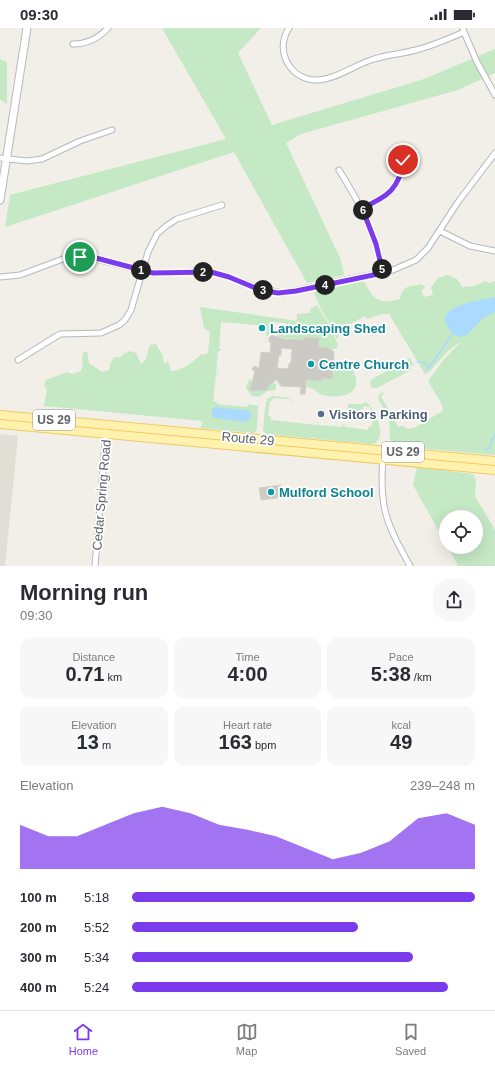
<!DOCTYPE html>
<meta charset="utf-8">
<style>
body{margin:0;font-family:Helvetica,sans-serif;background:#f7f7f7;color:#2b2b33;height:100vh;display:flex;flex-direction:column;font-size:15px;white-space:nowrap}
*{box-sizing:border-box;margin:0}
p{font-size:13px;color:#7c7c81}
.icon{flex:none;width:22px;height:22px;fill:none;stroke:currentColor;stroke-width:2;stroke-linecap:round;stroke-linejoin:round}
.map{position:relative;height:538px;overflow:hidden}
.details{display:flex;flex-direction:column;background:#fff;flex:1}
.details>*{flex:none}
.tools{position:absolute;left:439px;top:482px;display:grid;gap:8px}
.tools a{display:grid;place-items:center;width:44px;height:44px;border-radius:50%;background:#fff;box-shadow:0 4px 16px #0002;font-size:20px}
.pin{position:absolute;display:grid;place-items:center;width:34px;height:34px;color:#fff;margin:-17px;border:2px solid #fff;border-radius:50%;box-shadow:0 1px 4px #0007}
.km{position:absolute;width:20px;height:20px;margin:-10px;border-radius:50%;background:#222;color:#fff;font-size:11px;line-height:20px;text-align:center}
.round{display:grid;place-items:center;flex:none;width:42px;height:42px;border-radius:16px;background:#f7f7f7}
.head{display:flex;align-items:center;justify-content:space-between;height:68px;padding:0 20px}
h1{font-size:22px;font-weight:700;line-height:30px}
.figures{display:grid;grid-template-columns:repeat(3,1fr);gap:6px;height:68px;padding:4px 20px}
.figures div{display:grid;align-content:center;border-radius:10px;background:#f7f7f7;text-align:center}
.figures b{font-size:20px;font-weight:700}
.figures small{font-size:11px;font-weight:400}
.figures p{font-size:11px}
.chart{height:112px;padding:8px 20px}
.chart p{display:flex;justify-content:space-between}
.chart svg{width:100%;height:72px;margin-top:4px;fill:#7c3aed;opacity:.7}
ul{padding:0 20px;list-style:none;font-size:13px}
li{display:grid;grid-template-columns:64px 48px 1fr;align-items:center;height:30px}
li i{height:10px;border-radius:5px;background:#7c3aed}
.status{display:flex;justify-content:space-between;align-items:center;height:28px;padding:0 20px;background:#fff;direction:ltr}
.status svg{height:11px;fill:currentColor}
.tabs{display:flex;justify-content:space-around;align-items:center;height:56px;border-top:1px solid #e1e1e2;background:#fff;font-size:11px;color:#7c7c81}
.tabs a{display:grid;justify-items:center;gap:2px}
.tabs .selected{color:#7c3aed}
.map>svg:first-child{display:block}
</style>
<div class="status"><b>09:30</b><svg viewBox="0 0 49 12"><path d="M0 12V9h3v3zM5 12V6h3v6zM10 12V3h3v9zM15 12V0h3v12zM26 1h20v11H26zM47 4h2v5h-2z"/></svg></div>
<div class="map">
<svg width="495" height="538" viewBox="0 0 495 538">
<rect width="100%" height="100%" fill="#f1efe8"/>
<path fill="#e1ded6" d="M 0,406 L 18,408 L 5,538 L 0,538 Z"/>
<path fill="#c5e8c5" d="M 162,0 L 261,0 L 238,25 L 272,97 L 424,51 L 495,21 L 495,45 L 458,62 L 301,106 L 286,115 L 341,232 L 344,247 L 307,255 L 234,124 L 5,199 L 10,167 L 226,111 Z
M 0,31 L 7,34 L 7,76 L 0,71 Z
M 448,247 L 457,251 L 462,259 L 475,258 L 485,253 L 489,255 L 495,253 L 495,427 L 396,418 L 390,411 L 389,391 L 378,371 L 379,367 L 383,364 L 384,366 L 381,368 L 398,399 L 402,398 L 408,401 L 414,400 L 441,384 L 443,381 L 442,377 L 428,353 L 445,330 L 461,314 L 460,314 L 448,323 L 430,343 L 425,346 L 389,286 L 382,286 L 367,291 L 365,288 L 338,303 L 339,306 L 337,311 C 331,295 319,281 314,264 L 363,252 C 374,272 377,277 400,271 C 403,256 410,259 422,256 L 425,260 L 421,262 L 424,269 L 433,267 L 431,259 L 438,250 Z
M 317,277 L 330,298 L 338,317 L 338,319 L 332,322 L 318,319 L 319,310 L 305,309 L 304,312 L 277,309 L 277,304 L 286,305 L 286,295 L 273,294 L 272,304 L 277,305 L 271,305 L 267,308 L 266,314 L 263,313 L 266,313 L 267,298 L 221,294 L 219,320 L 222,322 L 218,323 L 216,345 L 219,346 L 216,347 L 213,373 L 217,374 L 217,376 L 247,379 L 249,376 L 258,378 L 257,401 L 254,405 L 203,400 L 200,402 L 203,393 L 44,378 L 47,361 L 44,357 L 46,352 L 67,344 L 72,346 L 81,343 L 83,335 L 82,332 L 83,325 L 87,323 L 89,335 L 102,344 L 109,342 L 110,336 L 114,329 L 121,329 L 123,326 L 130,323 L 136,325 L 141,336 C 148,331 147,324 150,317 L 156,316 L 163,328 L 164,336 L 168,333 L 171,343 C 179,344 196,333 201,326 L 204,327 L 208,325 L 210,304 L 204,300 L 200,279 L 297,293 L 297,286 L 310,285 L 310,281 Z
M 410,330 L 413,337 L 411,338 L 411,342 L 377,360 L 372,360 L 370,356 L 371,352 Z
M 346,331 C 350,338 355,344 356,351 C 359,370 334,370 322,367 C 315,365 317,360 305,359 L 306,353 L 320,353 L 324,350 L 332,351 L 334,341 L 334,337 Z
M 249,351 L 252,354 L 250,361 L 252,363 L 260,363 L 272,354 L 276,356 L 276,362 L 268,363 L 258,369 L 252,368 L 246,360 Z
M 272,368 L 290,370 L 292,374 L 291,374 L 290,371 L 273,370 L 272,373 L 270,373 L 268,388 L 271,389 L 271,392 L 316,397 L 317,394 L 318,397 L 342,399 L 344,396 L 345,399 L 368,402 L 369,398 L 372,398 L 373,384 L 370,383 L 370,379 L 364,378 L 363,381 L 360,381 L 359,387 L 364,388 L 365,390 L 349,389 L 348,392 L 346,391 L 348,376 L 361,376 L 366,374 C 373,379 382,397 380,408 C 379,411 377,413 376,415 L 370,416 L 266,406 L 263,403 L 265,380 L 267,371 Z
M 417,439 L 473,446 L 476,452 L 475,468 L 495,502 L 495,538 L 458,538 L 448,519 L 476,519 L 476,489 L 446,489 L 446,516 L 413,457 Z"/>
<path fill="#aadaff" d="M 495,269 L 495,284 L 483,290 L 468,306 L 460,309 C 452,307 446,298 445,290 C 449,276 482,272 495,269 Z
M 214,379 L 246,382 L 251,385 L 252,388 L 246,394 L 217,390 L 213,389 L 211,385 Z"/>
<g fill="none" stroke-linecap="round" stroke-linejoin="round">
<path stroke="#aadaff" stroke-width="1.5" d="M 417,334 L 421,334 L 430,338
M 428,341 L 453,305
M 485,421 L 489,421 L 495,406"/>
</g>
<path fill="#cccac5" stroke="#d6d1c6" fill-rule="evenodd" d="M 272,307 L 283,311 L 304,312 L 304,309 L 319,310 L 318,319 L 328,320 L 334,324 L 333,340 L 335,341 L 333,343 L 332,351 L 324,350 L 320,353 L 306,352 L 305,366 L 300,366 L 301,359 L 281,358 L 276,351 L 273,355 L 272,354 L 266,362 L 252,363 L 250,361 L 255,343 L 252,342 L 254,338 L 259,340 L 261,324 L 270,325 L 271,314 L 269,314 L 269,310 ZM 281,320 L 292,321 L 291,334 L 289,336 L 288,341 L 277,340 L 279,327 L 281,328 Z
M 281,457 L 283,469 L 261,472 L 259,460 Z"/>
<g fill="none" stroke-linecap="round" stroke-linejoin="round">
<defs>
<path id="minor" d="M 289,0 C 283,9 281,21 286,32 C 291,43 301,51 314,52 C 333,53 353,38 371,32 C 385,27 401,26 416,22 C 432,18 448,11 464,4 L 463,0
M 464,4 L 477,34 L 495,67
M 73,16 C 87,16 99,10 108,0
M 0,130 L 27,133 L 42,131 L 80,113 L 112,102
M 339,142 C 362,179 374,202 383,245
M 362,180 C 397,164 398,160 404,123
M 440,203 L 470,218 L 495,223
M 0,249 L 20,247 L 63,231 L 88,229 L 153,245 L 211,244 L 229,249 L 260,261 L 283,265 L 393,242 L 416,232 L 428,220 L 458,174 L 495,125
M 18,332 L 60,306 L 101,305 L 119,297 L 125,292 L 131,282 L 148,224 L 157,206 L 166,198 L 177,191 L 222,177
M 383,429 C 379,481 386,494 410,538
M 95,538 L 106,404"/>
<path id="secondary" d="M 0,172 L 27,0"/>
<path id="primary" d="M 0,387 L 495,433
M 0,396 L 495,442"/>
</defs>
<use href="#minor" stroke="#b5b8bc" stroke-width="7"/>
<use href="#secondary" stroke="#b6babf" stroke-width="9"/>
<use href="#primary" stroke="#f2c960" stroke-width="10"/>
<use href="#minor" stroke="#fff" stroke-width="5"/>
<use href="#secondary" stroke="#fff" stroke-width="7"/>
<use href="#primary" stroke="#fff2af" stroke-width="8"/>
</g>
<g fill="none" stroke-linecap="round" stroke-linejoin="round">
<defs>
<path id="route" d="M 80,229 L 96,230 L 153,245 L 211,244 L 229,249 L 260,262 L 278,265 L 296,263 L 383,245 L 376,216 L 362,180 C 387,169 400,161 403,132"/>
</defs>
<use href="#route" stroke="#fff" stroke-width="8"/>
<use href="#route" stroke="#7c3aed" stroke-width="5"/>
</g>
<g fill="#0f9aa8" stroke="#fff" stroke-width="1.5">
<circle cx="262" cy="300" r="4"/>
<circle cx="311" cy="336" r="4"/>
<circle cx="271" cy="464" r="4"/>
</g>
<circle fill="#5c6f8a" stroke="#fff" stroke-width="1.5" cx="321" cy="386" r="4"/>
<g text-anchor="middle" stroke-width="3.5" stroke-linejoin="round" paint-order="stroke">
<g fill="#fff" stroke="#8f9295" stroke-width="1">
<rect x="33" y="382" width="42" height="20" rx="3"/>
<rect x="382" y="414" width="42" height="20" rx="3"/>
</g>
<g font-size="12" font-weight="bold" fill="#5f6368">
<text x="54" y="396">US 29</text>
<text x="403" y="428">US 29</text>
</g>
<g font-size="13" font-weight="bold" fill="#0d838f" stroke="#fff" text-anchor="start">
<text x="270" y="305">Landscaping Shed</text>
<text x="319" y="341">Centre Church</text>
<text x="279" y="469">Mulford School</text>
</g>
<g font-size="13" font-weight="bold" fill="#4e5e75" stroke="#fff" text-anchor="start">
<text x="329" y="391">Visitors Parking</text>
</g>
<g font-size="13" fill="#5f6368" stroke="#fff">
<text transform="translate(248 410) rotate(5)" y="5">Route 29</text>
<text transform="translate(101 467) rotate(-85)" y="5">Cedar Spring Road</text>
</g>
</g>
</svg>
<div class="tools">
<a><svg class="icon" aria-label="locate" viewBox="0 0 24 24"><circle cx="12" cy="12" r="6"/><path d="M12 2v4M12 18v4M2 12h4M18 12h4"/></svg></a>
</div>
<div class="pin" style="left:80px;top:229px;background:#1e9e55"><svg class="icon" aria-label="arrive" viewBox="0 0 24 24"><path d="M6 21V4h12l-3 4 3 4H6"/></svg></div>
<div class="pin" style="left:403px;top:132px;background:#d93025"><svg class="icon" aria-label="check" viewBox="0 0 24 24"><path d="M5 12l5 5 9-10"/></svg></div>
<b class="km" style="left:141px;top:242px">1</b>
<b class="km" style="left:203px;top:244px">2</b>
<b class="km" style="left:263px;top:262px">3</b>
<b class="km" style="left:325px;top:257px">4</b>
<b class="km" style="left:382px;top:241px">5</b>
<b class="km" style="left:363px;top:182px">6</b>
</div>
<section class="details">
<div class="head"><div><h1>Morning run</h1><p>09:30</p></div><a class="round"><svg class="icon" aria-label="share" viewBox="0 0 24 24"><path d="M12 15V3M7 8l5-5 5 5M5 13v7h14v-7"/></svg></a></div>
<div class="figures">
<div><p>Distance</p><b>0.71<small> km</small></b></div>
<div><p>Time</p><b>4:00</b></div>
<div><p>Pace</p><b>5:38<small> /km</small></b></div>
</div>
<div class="figures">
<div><p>Elevation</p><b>13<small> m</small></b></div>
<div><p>Heart rate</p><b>163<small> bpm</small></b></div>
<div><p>kcal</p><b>49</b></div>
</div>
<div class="chart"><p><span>Elevation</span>239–248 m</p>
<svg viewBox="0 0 160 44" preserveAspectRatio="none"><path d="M0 44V17L10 24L20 24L30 17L40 10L50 6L60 10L70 17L80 20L90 24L100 31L110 38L120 34L130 27L140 13L150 10L160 17V44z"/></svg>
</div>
<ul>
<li><b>100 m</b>5:18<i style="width:100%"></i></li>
<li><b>200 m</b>5:52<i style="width:66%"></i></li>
<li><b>300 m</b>5:34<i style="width:82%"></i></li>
<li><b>400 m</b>5:24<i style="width:92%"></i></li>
</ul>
</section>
<nav class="tabs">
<a class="selected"><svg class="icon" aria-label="home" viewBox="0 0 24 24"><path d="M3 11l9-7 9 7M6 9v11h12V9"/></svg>Home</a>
<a><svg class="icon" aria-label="map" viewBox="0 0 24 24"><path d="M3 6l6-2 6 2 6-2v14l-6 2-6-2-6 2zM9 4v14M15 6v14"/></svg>Map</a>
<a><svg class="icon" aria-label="saved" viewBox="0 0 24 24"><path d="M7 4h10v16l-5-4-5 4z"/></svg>Saved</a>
</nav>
